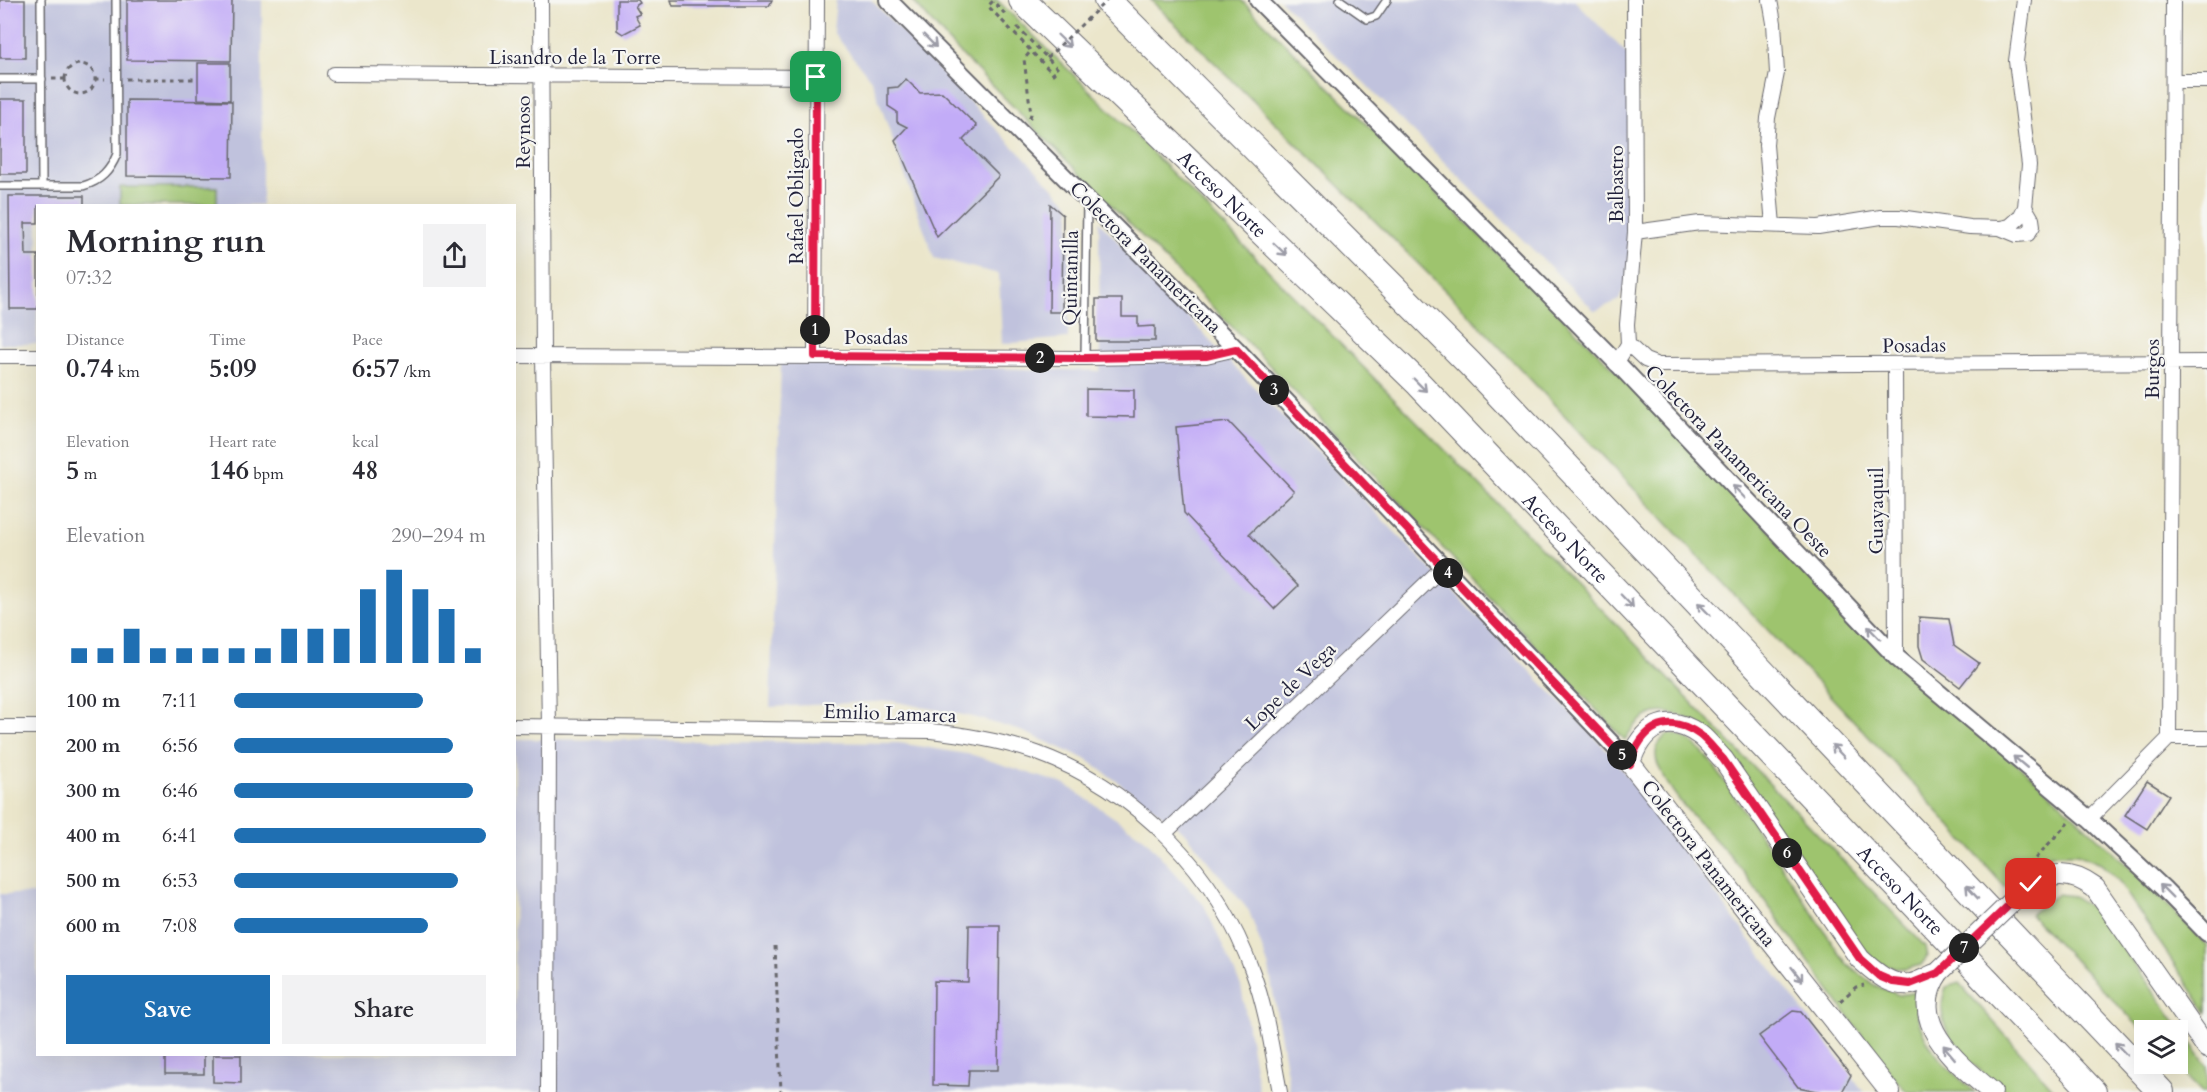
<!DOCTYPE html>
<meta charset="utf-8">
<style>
body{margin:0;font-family:Cardo,serif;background:#f2f2f3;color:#2b2b33;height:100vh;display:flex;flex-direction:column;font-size:22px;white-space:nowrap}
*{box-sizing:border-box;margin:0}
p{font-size:20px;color:#7c7c81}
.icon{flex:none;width:33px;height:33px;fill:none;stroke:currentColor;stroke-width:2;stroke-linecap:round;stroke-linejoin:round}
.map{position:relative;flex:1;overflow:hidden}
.drawer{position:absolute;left:36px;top:204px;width:480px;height:852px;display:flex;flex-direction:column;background:#fff;border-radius:0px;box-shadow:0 6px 24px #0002}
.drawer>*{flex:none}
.fabs{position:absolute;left:2134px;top:1020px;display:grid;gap:12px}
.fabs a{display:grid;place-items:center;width:54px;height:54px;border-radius:0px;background:#fff;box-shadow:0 6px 24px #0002;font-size:30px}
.pin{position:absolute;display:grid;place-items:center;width:51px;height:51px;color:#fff;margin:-26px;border-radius:12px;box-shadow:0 3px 9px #0006}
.km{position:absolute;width:30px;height:30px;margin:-15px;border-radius:50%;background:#222;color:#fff;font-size:16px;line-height:30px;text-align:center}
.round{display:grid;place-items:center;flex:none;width:63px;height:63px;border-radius:0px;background:#f2f2f3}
.headline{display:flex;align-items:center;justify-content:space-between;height:102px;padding:0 30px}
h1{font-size:33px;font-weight:700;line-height:45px}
.stats{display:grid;grid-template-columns:repeat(3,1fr);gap:9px;height:102px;padding:6px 30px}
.stats div{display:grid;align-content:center}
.stats b{font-size:26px;font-weight:700}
.stats small{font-size:16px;font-weight:400}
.stats p{font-size:16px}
.chart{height:168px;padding:12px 30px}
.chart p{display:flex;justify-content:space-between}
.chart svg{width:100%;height:108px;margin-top:6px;stroke:#1f6fb2;stroke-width:6}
.button{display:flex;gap:12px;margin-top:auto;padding:12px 30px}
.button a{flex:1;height:69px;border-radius:0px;background:#1f6fb2;color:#fff;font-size:24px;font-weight:700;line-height:69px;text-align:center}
.button a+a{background:#f2f2f3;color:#2b2b33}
ul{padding:0 30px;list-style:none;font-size:20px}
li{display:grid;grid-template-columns:96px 72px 1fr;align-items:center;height:45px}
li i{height:15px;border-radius:8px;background:#1f6fb2}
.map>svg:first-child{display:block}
</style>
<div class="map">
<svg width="2207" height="1092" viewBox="0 0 2207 1092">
<rect width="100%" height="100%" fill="#f6f6f2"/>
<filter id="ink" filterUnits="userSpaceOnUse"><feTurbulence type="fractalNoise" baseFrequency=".0167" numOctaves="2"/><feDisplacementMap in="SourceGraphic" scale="12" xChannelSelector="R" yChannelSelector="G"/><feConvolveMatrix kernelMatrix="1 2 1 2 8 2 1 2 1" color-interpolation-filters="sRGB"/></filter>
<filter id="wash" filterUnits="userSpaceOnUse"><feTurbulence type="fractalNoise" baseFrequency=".008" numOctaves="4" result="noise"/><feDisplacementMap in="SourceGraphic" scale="24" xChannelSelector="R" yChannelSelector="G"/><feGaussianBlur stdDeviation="1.35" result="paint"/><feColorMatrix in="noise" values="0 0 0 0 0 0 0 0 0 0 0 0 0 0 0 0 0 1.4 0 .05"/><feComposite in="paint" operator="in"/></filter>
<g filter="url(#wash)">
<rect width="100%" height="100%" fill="#ebe6cb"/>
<path fill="#c0c2dd" d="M 0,0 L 262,0 L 262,205 L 38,206 L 37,344 L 0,344 Z
M 836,0 L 871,0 L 1070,205 L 1068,338 L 1002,344 L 999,274 L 934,258 L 872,81 L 833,32 Z
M 1280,0 L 1574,0 L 1630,57 L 1633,232 L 1626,283 L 1619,300 L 1595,311 Z
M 1099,221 L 1242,375 L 1609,752 L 1864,1092 L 1290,1092 L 1269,968 L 1249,911 L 1186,833 L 1126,788 L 1086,759 L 1024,732 L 974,717 L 892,701 L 770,707 L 781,363 L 1100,371 Z
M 515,739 L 899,743 L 973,755 L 1066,785 L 1144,838 L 1204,905 L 1241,986 L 1259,1092 L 0,1092 L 0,894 L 37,894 L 38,1054 L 514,1054 Z"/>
<path fill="#9ec46e" stroke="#607354" stroke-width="1.5" d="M 912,0 L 997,0 L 1126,126 L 1624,632 L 1925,946 L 1927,957 L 1921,965 L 1905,969 L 1886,966 L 1873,959 L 1857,942 L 1697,723 C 1665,706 1644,707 1625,740 L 1253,348 L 948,41 Z
M 1151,0 L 1241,0 L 1657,411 L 1892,661 L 2036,780 L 2144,881 L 2207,945 L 2207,1013 L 2118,880 L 2101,864 L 2077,854 L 2051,854 L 2005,887 L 1904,774 L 1459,304 Z
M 120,187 L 217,187 L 217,205 L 120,205 Z
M 1669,734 C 1689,735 1699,749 1712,763 L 1846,963 L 1874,985 L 1899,995 L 1918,992 C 1918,999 1916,1008 1917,1015 C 1925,1049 1950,1071 1975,1092 L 1907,1092 L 1895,1079 C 1842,1010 1793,938 1741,869 C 1714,834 1675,806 1658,765 C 1653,752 1657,741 1669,734 Z
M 2058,894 L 2073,896 L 2097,912 L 2207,1066 L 2207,1092 L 2202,1092 L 2174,1064 L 2178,1064 L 2178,1030 L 2145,1030 L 2145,1033 L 2030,914 Z
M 1959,983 L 2056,1092 L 2007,1092 C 1974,1065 1928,1036 1946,987 Z"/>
<g id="blocks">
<path fill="#c2acf7" d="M 0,0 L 25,0 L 25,58 L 0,58 Z
M 127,0 L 232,0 L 231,61 L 127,60 Z
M 617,0 L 638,0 L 640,3 L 635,6 L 640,14 L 635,16 L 640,25 L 623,34 L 617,30 Z
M 671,0 L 772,0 L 769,6 L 673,6 Z
M 198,63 L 230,63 L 230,100 L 198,99 Z
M 906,79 L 920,93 L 942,92 L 977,126 L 963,140 L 999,176 L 937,237 L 895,140 L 907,127 L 897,122 L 897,112 L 888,106 L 888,88 L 898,87 Z
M 0,99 L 26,99 L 26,174 L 0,174 Z
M 127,100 L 232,101 L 231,177 L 127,176 Z
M 9,196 L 84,196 L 84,206 L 38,206 L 38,223 L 25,223 L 26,255 L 38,255 L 38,309 L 10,309 Z
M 1050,204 L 1063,215 L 1062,312 L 1049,312 Z
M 1096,299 L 1122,299 L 1122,317 L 1138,317 L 1138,327 L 1155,326 L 1155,341 L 1096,341 Z
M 1086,389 L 1134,390 L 1134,417 L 1086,416 Z
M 1229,422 L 1294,491 L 1249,534 L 1298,586 L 1274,609 L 1184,513 L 1176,427 Z
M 1919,617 L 1949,619 L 1954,645 L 1979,663 L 1960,687 L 1923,659 L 1919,646 Z
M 2147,781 L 2169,795 L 2147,829 L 2125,815 Z
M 969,925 L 1000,925 L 998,1070 L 969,1070 L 968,1086 L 933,1085 L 934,981 L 968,982 Z
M 1793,1011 L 1801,1012 L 1851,1075 L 1842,1092 L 1822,1092 L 1798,1087 L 1759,1036 Z
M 165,1054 L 204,1054 L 204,1074 L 165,1074 Z
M 213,1055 L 241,1055 L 241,1083 L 213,1082 Z"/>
</g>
</g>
<g filter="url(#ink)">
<use href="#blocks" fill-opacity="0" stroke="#68676d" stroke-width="1.5"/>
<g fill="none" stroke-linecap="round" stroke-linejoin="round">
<defs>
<path id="service" d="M 41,0 L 42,185
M 1340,0 L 1367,19 L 1376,16 L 1387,0
M 0,79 L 42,79
M 0,186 L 83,186 C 101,181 110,171 117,154 L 116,0
M 1085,358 L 1087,202"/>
<path id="minor" d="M 541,0 L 543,356 L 549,726 L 548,1092
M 1770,0 L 1774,23 L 1777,73 L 1768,118 L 1766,145 L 1773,225
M 334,74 L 816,77
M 2174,81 L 2207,81
M 2000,228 L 2017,235 L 2028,234 L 2033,226 L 2032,219 L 2025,207
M 1635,232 L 1700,223 L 1818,227 L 1881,217 L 1899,217 L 1970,227 L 2000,228 L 2010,226 L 2020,217 L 2025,207 L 2029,165 L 2016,61 L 2024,0
M 1628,344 L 1645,360 L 1658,365 L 2207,362
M 0,356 L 38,356
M 514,356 L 1085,358 L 1206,356 L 1236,349
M 815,356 L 817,0
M 1616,364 L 1628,344 L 1627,324 L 1635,232 L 1634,0
M 1895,365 L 1896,657
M 514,726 L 931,731 C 967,735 1003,741 1037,753 C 1136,789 1218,873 1253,973 C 1267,1011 1272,1052 1280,1092
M 0,727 L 38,727
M 2169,738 L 2173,0
M 2089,819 L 2169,738 L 2207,738
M 1164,834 L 1443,567"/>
<path id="tertiary" d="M 888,0 L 1236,349 L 1630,763
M 1258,0 L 1620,366 L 1896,657 L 2089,819 L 2163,888 L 2207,933"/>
<path id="secondary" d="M 2015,899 C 2041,875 2063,865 2095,888 L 2207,1048
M 1939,972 C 1904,1021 1957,1063 1992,1092
M 1890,1092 L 1630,763 C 1641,728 1666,711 1700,735 C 1708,741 1715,751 1723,759 L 1860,959 C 1874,971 1890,987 1911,984 C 1920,982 1929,976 1938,973"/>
<g id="motorway">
<path id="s1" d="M 1022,0 L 1419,384 L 2093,1092"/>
<path d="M 1107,0 L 1470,364 L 2161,1092"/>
</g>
</defs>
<use href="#service" stroke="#68676d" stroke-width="10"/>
<use href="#minor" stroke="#68676d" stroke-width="16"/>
<use href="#tertiary" stroke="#68676d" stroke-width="20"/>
<use href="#secondary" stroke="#68676d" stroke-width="22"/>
<use href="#motorway" stroke="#68676d" stroke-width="28"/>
<path stroke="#68676d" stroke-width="3" stroke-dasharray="4.5 4.5" stroke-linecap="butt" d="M 1005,14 L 993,1 L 988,6 L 1031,51 L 1024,59 L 1031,114 L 1029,120
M 1017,27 L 1058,69 L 1053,74 L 1031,51
M65 79a15 15 0 1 1 30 0a15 15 0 1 1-30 0Z
M 52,79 L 65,79
M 95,79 L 105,79
M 126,79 L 195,79
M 2029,865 L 2068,823
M 775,946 L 781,1092
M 1840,1001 L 1856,987 L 1864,985"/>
<use href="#service" stroke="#fff" stroke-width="7"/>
<use href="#minor" stroke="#fff" stroke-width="14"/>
<use href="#tertiary" stroke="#fff" stroke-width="16"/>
<use href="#secondary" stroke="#fff" stroke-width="20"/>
<use href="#motorway" stroke="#fff" stroke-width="26"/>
<defs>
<path id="secondary-bridge" d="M 1939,972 L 2015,899"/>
</defs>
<use href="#secondary-bridge" stroke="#68676d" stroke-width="22" stroke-linecap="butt"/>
<path stroke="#68676d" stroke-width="3" stroke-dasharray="4.5 4.5" stroke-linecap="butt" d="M 1047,58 L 1107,0"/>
<use href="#secondary-bridge" stroke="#fff" stroke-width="20"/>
</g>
<defs><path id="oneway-shaft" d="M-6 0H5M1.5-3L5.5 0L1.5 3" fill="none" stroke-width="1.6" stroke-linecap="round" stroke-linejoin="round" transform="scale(1.5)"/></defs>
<g stroke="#9c9ca7">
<use href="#oneway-shaft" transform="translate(930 41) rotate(45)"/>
<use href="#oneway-shaft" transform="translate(1064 41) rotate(44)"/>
<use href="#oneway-shaft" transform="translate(1280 249) rotate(44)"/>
<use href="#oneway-shaft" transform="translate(1420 385) rotate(45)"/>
<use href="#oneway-shaft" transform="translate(1739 492) rotate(-134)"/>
<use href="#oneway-shaft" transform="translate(1627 601) rotate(46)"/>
<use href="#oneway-shaft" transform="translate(1704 609) rotate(-134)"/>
<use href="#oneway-shaft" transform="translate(1874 633) rotate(-134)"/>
<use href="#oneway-shaft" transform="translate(1838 751) rotate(-134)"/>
<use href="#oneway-shaft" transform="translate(2020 762) rotate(-140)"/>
<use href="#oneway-shaft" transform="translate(2166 891) rotate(-135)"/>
<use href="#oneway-shaft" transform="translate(1972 892) rotate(-133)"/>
<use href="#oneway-shaft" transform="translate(1797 974) rotate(52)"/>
<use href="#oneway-shaft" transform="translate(2121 1049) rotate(-133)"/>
<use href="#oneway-shaft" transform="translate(1949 1052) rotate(-130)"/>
</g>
</g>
<g fill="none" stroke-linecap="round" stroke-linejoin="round" filter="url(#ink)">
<defs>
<path id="route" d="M 816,77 L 815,356 L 1085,358 L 1206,356 L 1236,349 L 1630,764 C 1641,728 1666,711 1700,735 C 1708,741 1715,751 1723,759 L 1860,959 L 1879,976 L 1893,982 L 1910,984 L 1938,973 L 2031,884"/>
</defs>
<use href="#route" stroke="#fff" stroke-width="12"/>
<use href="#route" stroke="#e11d48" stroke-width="8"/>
</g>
<g text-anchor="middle" stroke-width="4.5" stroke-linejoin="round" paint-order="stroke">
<g font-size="20" fill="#22223b" stroke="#f6f6f2">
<text x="575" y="64">Lisandro de la Torre</text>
<text transform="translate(523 132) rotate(-90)" y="7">Reynoso</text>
<text transform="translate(1616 184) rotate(-90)" y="7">Balbastro</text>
<text dy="7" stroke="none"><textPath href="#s1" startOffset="279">Acceso Norte</textPath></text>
<text transform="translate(796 196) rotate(-90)" y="7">Rafael Obligado</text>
<text transform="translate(1146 257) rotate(45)" y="7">Colectora Panamericana</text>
<text transform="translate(1070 278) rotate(-89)" y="7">Quintanilla</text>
<text x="876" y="344">Posadas</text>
<text transform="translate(1914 345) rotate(-1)" y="7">Posadas</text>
<text transform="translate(2152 369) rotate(-90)" y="7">Burgos</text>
<text transform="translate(1739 461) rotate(46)" y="7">Colectora Panamericana Oeste</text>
<text transform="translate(1876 511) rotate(-90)" y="7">Guayaquil</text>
<text dy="7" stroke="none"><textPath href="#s1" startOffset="765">Acceso Norte</textPath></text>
<text transform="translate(1290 686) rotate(-44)" y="7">Lope de Vega</text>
<text transform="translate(890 713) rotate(2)" y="7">Emilio Lamarca</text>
<text transform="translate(1709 863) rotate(52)" y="7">Colectora Panamericana</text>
<text dy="7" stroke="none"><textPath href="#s1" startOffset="1251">Acceso Norte</textPath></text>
</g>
</g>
</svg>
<div class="fabs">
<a><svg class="icon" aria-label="layers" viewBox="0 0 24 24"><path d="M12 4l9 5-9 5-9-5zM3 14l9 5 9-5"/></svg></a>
</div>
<div class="pin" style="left:816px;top:77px;background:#1e9e55"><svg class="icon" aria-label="arrive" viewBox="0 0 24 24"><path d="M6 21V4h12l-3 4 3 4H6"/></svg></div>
<div class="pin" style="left:2031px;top:884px;background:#d93025"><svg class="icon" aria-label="check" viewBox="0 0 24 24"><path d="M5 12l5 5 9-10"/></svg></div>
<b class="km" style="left:815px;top:330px">1</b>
<b class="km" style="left:1040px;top:358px">2</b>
<b class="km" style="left:1274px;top:390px">3</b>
<b class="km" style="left:1448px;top:573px">4</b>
<b class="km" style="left:1622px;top:755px">5</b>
<b class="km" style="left:1787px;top:853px">6</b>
<b class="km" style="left:1964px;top:948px">7</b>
<section class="drawer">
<div class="headline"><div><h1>Morning run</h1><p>07:32</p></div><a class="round"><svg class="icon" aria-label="share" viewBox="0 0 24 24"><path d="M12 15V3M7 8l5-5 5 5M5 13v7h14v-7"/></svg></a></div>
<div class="stats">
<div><p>Distance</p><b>0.74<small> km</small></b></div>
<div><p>Time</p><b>5:09</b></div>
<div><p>Pace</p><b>6:57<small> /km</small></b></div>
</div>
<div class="stats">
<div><p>Elevation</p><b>5<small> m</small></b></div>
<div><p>Heart rate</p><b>146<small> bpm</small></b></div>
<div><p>kcal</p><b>48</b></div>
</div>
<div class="chart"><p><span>Elevation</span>290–294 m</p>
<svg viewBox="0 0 160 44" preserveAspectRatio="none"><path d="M5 44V38M15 44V38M25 44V30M35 44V38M45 44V38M55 44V38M65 44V38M75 44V38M85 44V30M95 44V30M105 44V30M115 44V14M125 44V6M135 44V14M145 44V22M155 44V38"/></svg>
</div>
<ul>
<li><b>100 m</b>7:11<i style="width:75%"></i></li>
<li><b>200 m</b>6:56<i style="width:87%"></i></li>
<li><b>300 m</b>6:46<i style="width:95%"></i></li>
<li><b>400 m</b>6:41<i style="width:100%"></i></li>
<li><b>500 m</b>6:53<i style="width:89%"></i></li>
<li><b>600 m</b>7:08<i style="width:77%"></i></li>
</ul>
<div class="button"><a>Save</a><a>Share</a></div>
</section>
</div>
